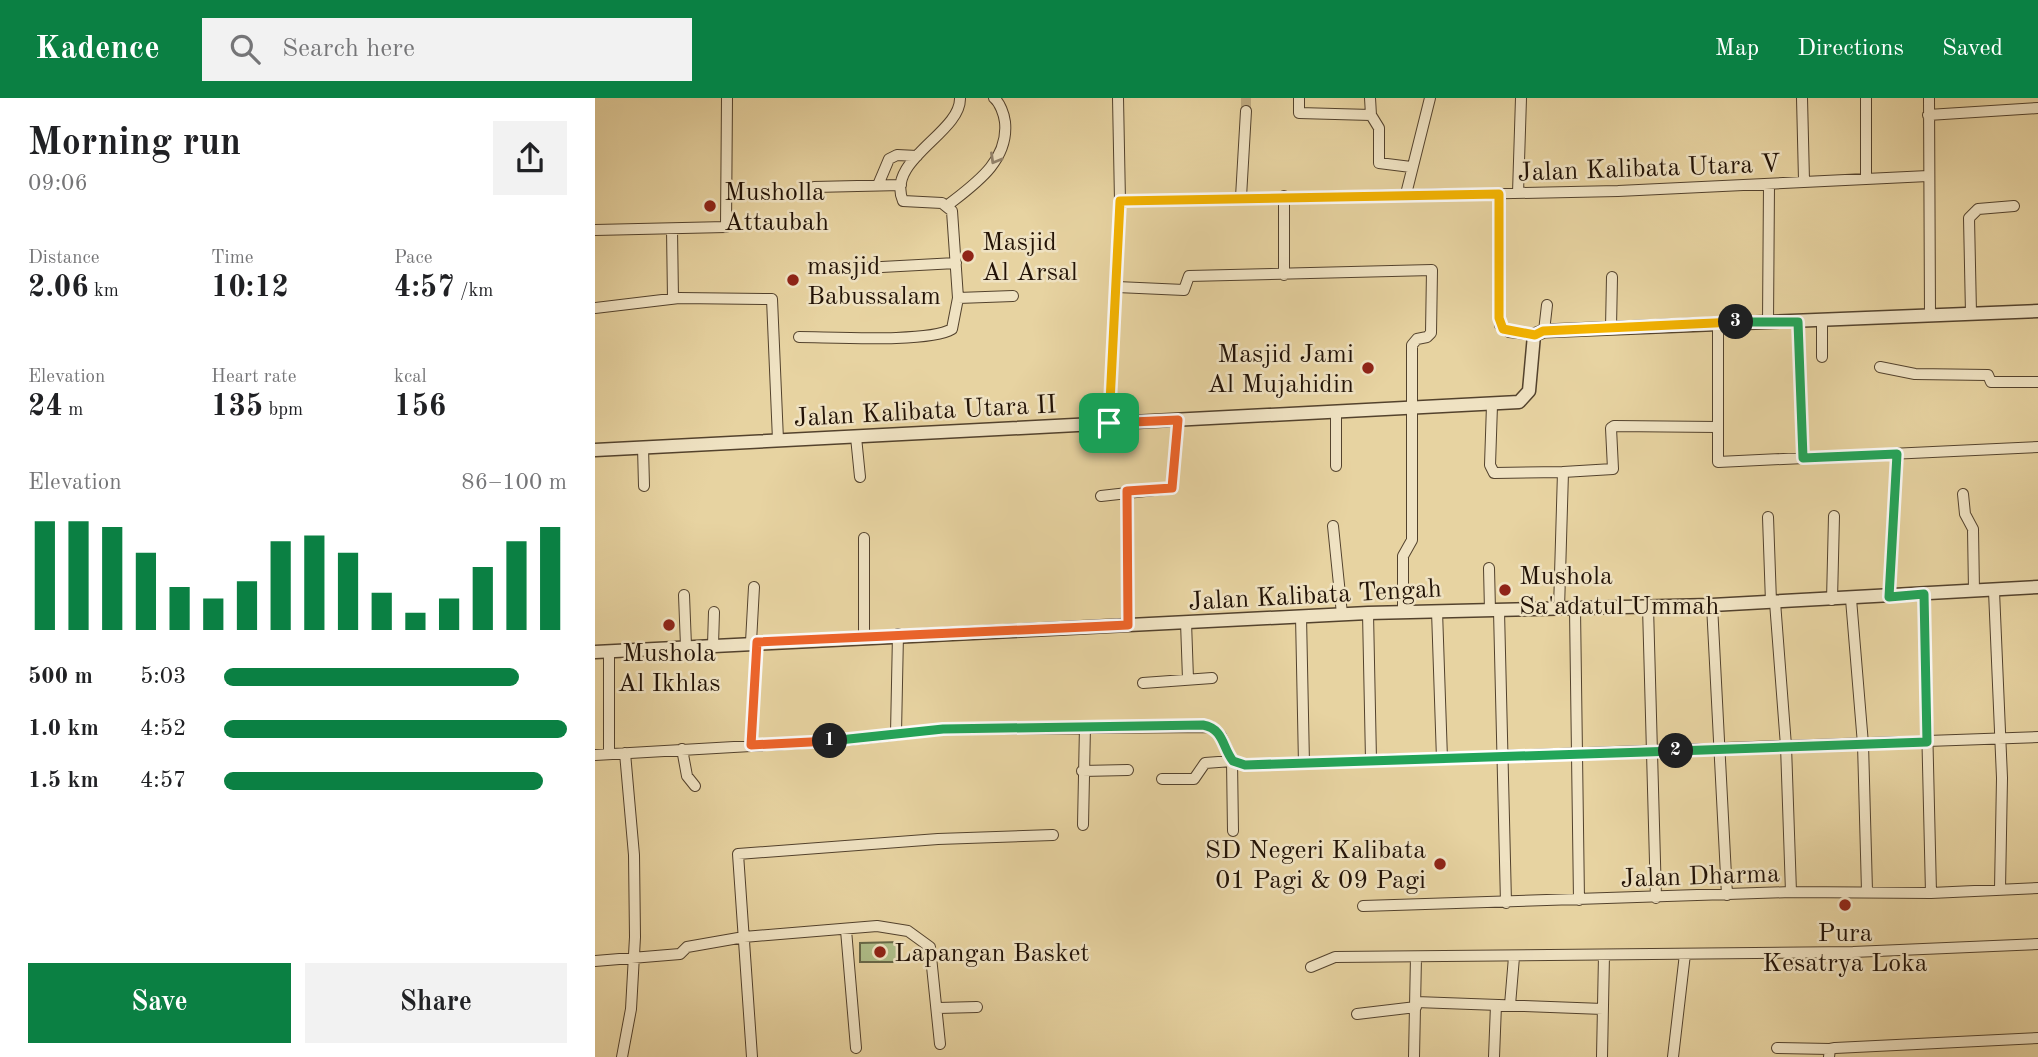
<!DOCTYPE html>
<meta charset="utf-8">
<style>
body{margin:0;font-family:"Old Standard TT",serif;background:#f2f2f2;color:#202124;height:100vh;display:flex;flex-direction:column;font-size:26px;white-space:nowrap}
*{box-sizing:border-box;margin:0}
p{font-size:23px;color:#757577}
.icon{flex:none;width:38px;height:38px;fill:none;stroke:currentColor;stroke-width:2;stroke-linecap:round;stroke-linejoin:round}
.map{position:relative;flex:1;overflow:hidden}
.side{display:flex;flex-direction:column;background:#fff;width:595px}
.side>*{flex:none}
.pin{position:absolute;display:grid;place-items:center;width:60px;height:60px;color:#fff;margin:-30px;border-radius:14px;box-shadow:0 4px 10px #0006}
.km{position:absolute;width:35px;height:35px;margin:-18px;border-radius:50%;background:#222;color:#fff;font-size:19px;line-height:35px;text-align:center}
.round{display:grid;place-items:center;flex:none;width:74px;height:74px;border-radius:0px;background:#f2f2f2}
.overview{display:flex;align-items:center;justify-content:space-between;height:119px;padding:0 28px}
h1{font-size:38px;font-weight:700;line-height:52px}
.metrics{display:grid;grid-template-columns:repeat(3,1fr);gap:10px;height:119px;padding:7px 28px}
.metrics div{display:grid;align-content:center}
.metrics b{font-size:30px;font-weight:700}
.metrics small{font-size:19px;font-weight:400}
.metrics p{font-size:19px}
.chart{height:196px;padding:14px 28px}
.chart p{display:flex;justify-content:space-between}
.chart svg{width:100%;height:126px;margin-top:7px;stroke:#0b8043;stroke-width:6}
.primary-button{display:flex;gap:14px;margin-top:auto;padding:14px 28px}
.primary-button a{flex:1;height:80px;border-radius:0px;background:#0b8043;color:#fff;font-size:28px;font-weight:700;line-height:80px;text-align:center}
.primary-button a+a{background:#f2f2f2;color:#202124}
ul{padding:0 28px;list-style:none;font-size:23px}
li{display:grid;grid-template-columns:112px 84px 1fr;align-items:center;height:52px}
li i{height:18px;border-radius:9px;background:#0b8043}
header{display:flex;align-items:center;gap:42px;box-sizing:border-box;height:98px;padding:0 35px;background:#0b8043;color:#fff}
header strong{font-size:33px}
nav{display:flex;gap:38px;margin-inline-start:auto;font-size:24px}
.search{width:490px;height:63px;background:#f2f2f2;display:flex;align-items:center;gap:18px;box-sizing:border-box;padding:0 24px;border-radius:0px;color:#757577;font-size:26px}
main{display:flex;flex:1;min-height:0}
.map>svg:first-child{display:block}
</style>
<header>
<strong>Kadence</strong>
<div class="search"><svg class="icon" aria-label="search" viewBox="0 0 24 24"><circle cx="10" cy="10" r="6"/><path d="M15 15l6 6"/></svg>Search here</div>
<nav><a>Map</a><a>Directions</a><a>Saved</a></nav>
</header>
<main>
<section class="side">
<div class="overview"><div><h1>Morning run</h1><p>09:06</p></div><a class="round"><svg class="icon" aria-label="share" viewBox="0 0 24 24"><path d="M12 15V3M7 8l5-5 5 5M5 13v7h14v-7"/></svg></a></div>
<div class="metrics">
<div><p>Distance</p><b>2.06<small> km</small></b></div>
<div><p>Time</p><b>10:12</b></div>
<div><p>Pace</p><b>4:57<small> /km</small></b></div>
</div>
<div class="metrics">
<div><p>Elevation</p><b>24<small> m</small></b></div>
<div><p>Heart rate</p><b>135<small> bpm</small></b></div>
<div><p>kcal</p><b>156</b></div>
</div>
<div class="chart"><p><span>Elevation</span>86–100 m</p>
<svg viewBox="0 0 160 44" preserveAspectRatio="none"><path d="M5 44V6M15 44V6M25 44V8M35 44V17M45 44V29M55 44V33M65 44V27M75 44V13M85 44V11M95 44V17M105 44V31M115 44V38M125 44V33M135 44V22M145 44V13M155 44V8"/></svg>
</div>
<ul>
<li><b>500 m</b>5:03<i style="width:86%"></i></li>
<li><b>1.0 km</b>4:52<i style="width:100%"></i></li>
<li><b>1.5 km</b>4:57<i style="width:93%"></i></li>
</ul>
<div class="primary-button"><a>Save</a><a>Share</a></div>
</section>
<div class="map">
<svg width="1443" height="959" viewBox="0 0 1443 959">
<rect width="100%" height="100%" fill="#e7d3a1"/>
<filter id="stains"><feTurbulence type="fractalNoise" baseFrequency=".00286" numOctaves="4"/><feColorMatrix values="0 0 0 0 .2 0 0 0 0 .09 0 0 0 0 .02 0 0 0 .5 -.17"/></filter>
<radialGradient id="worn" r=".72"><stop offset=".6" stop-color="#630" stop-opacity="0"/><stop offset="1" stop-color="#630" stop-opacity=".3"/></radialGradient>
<path fill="#afbe89" stroke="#686848" stroke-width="2" d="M 304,844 L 304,864 L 265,864 L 265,845 Z"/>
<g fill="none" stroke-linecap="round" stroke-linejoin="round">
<path stroke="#c0ac82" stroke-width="10" stroke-dasharray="10 5" stroke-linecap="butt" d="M 651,0 L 651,13"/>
<defs>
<path id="minor" d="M 704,0 L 704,15 L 776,17 L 784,30 L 784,65 L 816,69
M 775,0 L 776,17
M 1207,0 L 1209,82
M 1334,0 L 1335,218
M 1333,17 L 1443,10
M 1271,80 L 1271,0
M 283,87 L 294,61 L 302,57 L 322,58
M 219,89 L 306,87
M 923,95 L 926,0
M 811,96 L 835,0
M 904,96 L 905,227 L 914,234 L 939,237
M 689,98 L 689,177
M 646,99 L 651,13
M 525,103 L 1023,93 L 1333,78
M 353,107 C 380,86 414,63 410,24 C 409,16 405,5 399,0
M 77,131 L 78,201
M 0,132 L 131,129 L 132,0
M 268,170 L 361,165
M 522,189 L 589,192 L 594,178 L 837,172 L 836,235 L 832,239 L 822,241 L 817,247 L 817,442 L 808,458 L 808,514
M 363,200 L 418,198
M 0,210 L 84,200 L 177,201 L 183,342
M 1376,215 L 1374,120 L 1383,111 L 1419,108
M 1123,224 L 1123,364 L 1443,349
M 1173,224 L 1174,86
M 1203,224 L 1208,360
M 1016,229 L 1017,179
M 949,233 L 952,207
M 204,239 C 235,239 334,245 357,231 L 363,200 L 357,113 L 347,105 L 308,103 C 290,62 366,35 365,0
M 1227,259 L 1227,223
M 1285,269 L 1320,276 L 1393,277 L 1396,284 L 1443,284
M 897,307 L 895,367 L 899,375 L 968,374 L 964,511
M 514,325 L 525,103 L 523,0
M 261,339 L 265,379
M 48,349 L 49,388
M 741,368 L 741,314
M 968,374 L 1018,371 L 1016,330 L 1019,328 L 1122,329
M 532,393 L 533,527
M 1368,396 L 1370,416 L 1378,431 L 1379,493
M 506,398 L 577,390 L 583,322
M 1173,419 L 1176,504
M 738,428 L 747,516
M 894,470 L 895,513
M 1399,493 L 1407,680 L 1405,791
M 1329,496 L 1336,795
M 89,497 L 91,548
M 1294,499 L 1302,356
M 1256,501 L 1268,646 L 1272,793
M 1237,502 L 1239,418
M 1180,504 L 1191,648 L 1196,794
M 1117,507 L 1132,797
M 1053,509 L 1061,800
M 980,511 L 984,802
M 842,513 L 847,661
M 904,513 L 911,805
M 773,515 L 776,662
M 706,518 L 709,666
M 591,524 L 593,581
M 269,538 L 269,440
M 156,544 L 159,489
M 118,547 L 119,514
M 14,554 L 14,656
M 548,585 L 617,580
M 301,635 L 303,536
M 156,647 L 162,544
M 87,651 L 92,678 L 100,688
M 0,657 L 242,643 L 348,631 L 616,629 L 626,638 L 637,663 L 650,667 L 1443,639
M 487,673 L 533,672
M 567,681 L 599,681 L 610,665 L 637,663 L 638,733
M 488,727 L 490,628
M 768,808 L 1196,794 L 1336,795 L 1443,790
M 251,832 L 261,950
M 0,863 L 85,856 L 92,849 L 149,839 L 282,828 L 313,833 L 335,849 L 345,946
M 716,869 L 740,859 L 1258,854 L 1443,846
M 821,904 L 1008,911
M 915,907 L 919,859
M 343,910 L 382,909
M 762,916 L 821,909
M 1182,950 L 1235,951
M 27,959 L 36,911 L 40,839 L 39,757 L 30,655
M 157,959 L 143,756 L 343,741 L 458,737
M 819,959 L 821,859
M 899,959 L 901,907
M 1007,959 L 1009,857
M 1078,959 L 1090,856
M 1234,959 L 1235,951 L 1240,950 L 1443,940"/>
<path id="tertiary" d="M 0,352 L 924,304 L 934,293 L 939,237 L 949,233 L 1443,213
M 0,554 L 773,515 L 1117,507 L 1443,489"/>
</defs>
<use href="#minor" stroke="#53422d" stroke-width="12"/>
<use href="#tertiary" stroke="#53422d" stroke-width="15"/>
<use href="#minor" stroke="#efe2c2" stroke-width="10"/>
<use href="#tertiary" stroke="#efe2c2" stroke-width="12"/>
</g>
<defs><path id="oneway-chevron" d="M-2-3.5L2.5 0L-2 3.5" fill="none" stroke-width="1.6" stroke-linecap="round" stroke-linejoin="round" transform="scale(1.75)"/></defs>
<use stroke="#93846d" href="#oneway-chevron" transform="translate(400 61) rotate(120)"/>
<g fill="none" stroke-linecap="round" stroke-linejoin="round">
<defs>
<path id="split-1" d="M 235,643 L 156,647 L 162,544 L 533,527 L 532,393 L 577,390 L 583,322 L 514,325"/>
<path id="split-2" d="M 235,643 L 348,631 L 608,627 C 629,631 627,649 638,663 L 650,667 L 1081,653"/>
<path id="split-3" d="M 1081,653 L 1332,644 L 1329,496 L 1294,499 L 1302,356 L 1208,360 L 1203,224 L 1141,224"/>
<path id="split-4" d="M 514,325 L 525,103 L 904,96 L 904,220 L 908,231 L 940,237 L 948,233 L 1141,224"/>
</defs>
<use href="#split-1" stroke="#fff" stroke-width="14"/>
<use href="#split-2" stroke="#fff" stroke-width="14"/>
<use href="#split-3" stroke="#fff" stroke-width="14"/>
<use href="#split-4" stroke="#fff" stroke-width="14"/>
<use href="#split-1" stroke="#f0652b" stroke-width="9"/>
<use href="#split-2" stroke="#22a559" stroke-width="9"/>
<use href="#split-3" stroke="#22a559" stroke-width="9"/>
<use href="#split-4" stroke="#f5b400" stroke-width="9"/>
</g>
<g fill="#8f2418" stroke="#efe2c2" stroke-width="2.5">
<circle cx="115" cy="108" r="7"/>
<circle cx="373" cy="158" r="7"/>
<circle cx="198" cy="182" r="7"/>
<circle cx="773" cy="270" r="7"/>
<circle cx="910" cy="492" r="7"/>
<circle cx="74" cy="527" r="7"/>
<circle cx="845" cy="766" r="7"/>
<circle cx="1250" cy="807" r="7"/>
<circle cx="285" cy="854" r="7"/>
</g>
<g text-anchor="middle" stroke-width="5" stroke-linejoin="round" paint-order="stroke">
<g font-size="26" fill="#221206" stroke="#efe2c2">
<text transform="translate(1054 69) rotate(-2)" y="9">Jalan Kalibata Utara V</text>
<text transform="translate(330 312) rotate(-3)" y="9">Jalan Kalibata Utara II</text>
<text transform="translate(720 496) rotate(-3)" y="9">Jalan Kalibata Tengah</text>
<text transform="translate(1105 777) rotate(-2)" y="9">Jalan Dharma</text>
</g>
<g font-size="26" fill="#221206" stroke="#efe2c2" text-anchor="start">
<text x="129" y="102">Musholla<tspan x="129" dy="30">Attaubah</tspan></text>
<text x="387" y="152">Masjid<tspan x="387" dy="30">Al Arsal</tspan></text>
<text x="212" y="176">masjid<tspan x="212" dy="30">Babussalam</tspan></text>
<text x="759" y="264" text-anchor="end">Masjid Jami<tspan x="759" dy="30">Al Mujahidin</tspan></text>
<text x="924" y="486">Mushola<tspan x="924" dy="30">Sa'adatul Ummah</tspan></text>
<text x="74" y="563" text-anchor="middle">Mushola<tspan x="74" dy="30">Al Ikhlas</tspan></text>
<text x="831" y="760" text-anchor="end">SD Negeri Kalibata<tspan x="831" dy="30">01 Pagi &amp; 09 Pagi</tspan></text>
<text x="1250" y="843" text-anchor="middle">Pura<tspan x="1250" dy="30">Kesatrya Loka</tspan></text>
<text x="299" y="863">Lapangan Basket</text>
</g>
</g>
<rect width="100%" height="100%" filter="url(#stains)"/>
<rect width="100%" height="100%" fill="url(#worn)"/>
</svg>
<div class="pin" style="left:514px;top:325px;background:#1e9e55"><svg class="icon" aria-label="arrive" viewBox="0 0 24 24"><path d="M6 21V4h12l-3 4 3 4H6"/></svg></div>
<b class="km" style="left:235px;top:643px">1</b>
<b class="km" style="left:1081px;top:653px">2</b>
<b class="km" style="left:1141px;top:224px">3</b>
</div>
</main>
